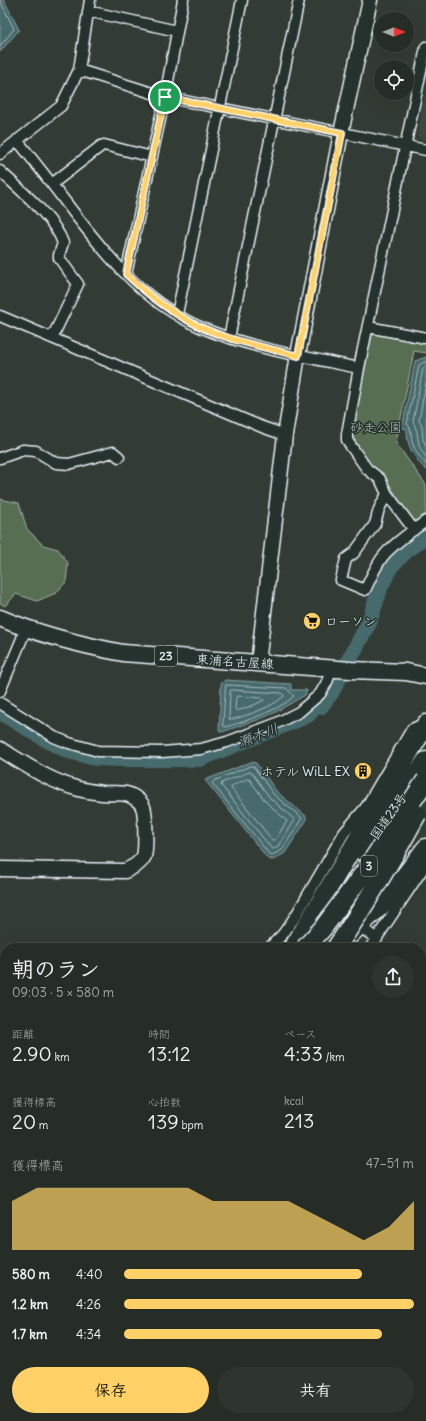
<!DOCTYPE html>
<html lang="ja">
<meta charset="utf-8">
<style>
body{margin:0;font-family:Delius,"Klee One",sans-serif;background:#2e352f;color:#f1f3f6;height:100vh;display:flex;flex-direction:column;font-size:15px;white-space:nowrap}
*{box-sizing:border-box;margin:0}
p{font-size:13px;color:#a4a8a7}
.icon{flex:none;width:22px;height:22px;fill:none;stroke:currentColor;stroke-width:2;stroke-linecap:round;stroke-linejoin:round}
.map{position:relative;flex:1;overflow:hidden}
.panel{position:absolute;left:0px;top:943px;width:426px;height:478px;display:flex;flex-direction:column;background:#262d27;border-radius:16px 16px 0 0;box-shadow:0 4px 16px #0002,0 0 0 1px #424944}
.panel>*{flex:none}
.needle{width:26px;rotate:90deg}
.buttons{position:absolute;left:374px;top:12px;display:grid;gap:8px}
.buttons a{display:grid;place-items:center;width:40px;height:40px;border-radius:50%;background:#262d27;box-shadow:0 4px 16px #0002,0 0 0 1px #424944;font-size:20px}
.pin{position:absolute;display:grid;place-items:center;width:34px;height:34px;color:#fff;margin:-17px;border:2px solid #fff;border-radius:50%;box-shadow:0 1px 4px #0007}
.round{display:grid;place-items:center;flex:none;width:42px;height:42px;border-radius:21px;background:#2e352f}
.overview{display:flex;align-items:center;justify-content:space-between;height:68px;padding:0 12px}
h1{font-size:22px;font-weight:600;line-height:30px}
.stats{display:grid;grid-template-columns:repeat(3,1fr);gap:6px;height:68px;padding:4px 12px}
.stats div{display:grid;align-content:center}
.stats b{font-size:20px;font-weight:600}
.stats small{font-size:11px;font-weight:400}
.stats p{font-size:11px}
.chart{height:112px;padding:8px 12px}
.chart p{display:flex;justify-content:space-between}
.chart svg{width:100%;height:72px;margin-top:4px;fill:#ffd166;opacity:.7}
.primary-button{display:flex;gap:8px;margin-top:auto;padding:8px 12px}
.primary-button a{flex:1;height:46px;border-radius:24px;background:#ffd166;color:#111;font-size:16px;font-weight:600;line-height:46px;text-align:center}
.primary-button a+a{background:#2e352f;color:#f1f3f6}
ul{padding:0 12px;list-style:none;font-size:13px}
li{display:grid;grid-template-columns:64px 48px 1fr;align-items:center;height:30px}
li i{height:10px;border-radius:5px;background:#ffd166}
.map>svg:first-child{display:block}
</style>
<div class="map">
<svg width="426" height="1421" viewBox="0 0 426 1421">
<rect width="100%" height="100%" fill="#333c34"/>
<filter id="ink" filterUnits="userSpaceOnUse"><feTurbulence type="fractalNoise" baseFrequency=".025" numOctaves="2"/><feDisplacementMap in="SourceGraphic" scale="8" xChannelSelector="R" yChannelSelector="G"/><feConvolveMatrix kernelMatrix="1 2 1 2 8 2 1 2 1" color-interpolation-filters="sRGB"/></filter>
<g filter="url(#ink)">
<path fill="#43473d" d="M 426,89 L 426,141 L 421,140 L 417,136 Z"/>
<path fill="#596e53" stroke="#a0b0a6" d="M 375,332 L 426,343 L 426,353 L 414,351 L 396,443 L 426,485 L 426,516 L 417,522 L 413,522 L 384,476 L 370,466 L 351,433 L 372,335 Z
M 0,499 L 19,503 L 27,529 L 43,545 L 58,549 L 68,563 L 66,582 L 56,593 L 37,601 L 16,594 L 5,606 L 0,603 Z"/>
<path fill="#476a6c" stroke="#87a0a4" d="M 0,0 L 4,0 L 19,30 L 0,52 Z
M 426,357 L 426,470 C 415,459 406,446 407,429 L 402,428 L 415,361 Z
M 225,680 L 291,684 L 291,690 L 307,690 L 305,695 L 276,712 L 260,719 L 222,732 L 219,730 L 221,684 Z
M 251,762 L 256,763 L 277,792 L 306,816 L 306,821 L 285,853 L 273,860 L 268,859 L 205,780 Z"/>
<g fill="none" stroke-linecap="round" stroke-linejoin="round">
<path stroke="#a8bbc0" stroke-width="1" d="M 0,46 L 14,29 L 0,0
M 426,361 L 419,365 L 407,424 C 412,429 411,435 412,442 C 415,451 420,458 426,464
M 426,367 L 423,368 L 413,422 C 420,433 415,446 426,457
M 426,383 L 419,420 L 422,427 L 423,440 L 426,446
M 226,685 L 286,688 L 294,696 C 280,710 244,722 225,727 L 223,725 Z
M 231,690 L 282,693 L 284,696 C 273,707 246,716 230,720 L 229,718 L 230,692 Z
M 237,696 L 262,698 L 264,700 L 254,705 L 237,711 L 235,709 L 236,698 Z
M 251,766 L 254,767 L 274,795 L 302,818 L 282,850 L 272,855 L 270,855 L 212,783 L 214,781 Z
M 250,772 L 252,773 L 270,798 L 295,820 L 278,846 L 274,849 L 271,848 L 221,785 L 222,783 Z
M 248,779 L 250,780 L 266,802 L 287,821 L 275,840 L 272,840 L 231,788 L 232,786 Z"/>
<path stroke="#476a6c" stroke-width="16" d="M 0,712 L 50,742 L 69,751 L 96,758 L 122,759 L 199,759 L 299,719 L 308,715 L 314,708 L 321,706 L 331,693 L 369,623 L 380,588 L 391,566 L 408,549 L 426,536"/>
<defs>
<path id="street" d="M 88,11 L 177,31
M 79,70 L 165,97 L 426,150
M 17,140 C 33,160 49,180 64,200 C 102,250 141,301 200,327 C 249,348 306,357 359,368
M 0,154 L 61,106 L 79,70 L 90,0
M 0,171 C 20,190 54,217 63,243 L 59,255 L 59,258 L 78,284 L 52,338
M 52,184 L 101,146 L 104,145 L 152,157
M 126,274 L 165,97 L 183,0
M 177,314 L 242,0
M 0,316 L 262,427 L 285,435
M 368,327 L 426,338
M 229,338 L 299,0
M 0,458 L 23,450 L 36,451 L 56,463 L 69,464 L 113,452 L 119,457
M 387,494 L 379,509 L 375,524 L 354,553 L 346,559 L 341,580 L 365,590 C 371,578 376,564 385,554 C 397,541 412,531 426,521
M 414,530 L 387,494 L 380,479 L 367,469 L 350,445 L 347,440 L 347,434 L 359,368 L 426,47
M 0,691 L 26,629
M 0,703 L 54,737 L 69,743 L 98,751 L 162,752 L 201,749 L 227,742 L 275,724 L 299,712 L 320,694 L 327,682 L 332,669
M 366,931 L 377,939
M 269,948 L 283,934 L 295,917 L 344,833 L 366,807 L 412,729 L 426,723
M 370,948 L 426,864
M 421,1040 L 426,1035
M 421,1066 L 426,1071
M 421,1238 L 426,1233
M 421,1305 L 426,1309
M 421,1393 L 426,1397
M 265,1416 L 271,1421
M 355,1416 L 361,1421
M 0,1418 L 5,1405
M 93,1421 L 95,1416
M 252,1421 L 257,1416"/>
<path id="secondary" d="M 258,663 L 285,435 L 298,355 L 341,133 L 370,0
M 0,749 C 26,765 49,781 79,789 C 86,791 95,792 103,793 C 115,794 125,791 135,798 C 138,800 142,804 143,807 C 146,814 146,850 144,856 C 140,864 133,867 125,871 L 0,869
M 421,1140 L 426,1135
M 172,1421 L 174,1416"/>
<path id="primary" d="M 0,618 C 40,635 81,645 123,653 L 351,670 L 406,672 L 426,676"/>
<path id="highway" d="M 362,851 L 426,761
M 347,937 L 384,903 L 426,848
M 293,948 L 426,724
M 0,1179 L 5,1178
M 0,1198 L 5,1197
M 0,1262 L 5,1258
M 0,1285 L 5,1280
M 0,1307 L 5,1301
M 0,1334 L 5,1328
M 0,1359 L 5,1350
M 0,1388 L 5,1378"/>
</defs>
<use href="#street" stroke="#e8f1f8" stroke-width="13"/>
<use href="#secondary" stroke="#e8f1f8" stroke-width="17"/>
<use href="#primary" stroke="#e8f1f8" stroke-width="19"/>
<use href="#highway" stroke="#e8f1f8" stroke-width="21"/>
<use href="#street" stroke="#26332d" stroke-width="10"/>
<use href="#secondary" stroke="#26332d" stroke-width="14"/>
<use href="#primary" stroke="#26332d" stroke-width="16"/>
<use href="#highway" stroke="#26332d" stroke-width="18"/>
<defs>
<path id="highway-bridge" d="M 305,948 L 323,928 L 365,871 L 426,780
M 336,948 C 366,904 392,860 417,814"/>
</defs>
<use href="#highway-bridge" stroke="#e8f1f8" stroke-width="21" stroke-linecap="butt"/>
<use href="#highway-bridge" stroke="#26332d" stroke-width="18"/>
</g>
</g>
<g fill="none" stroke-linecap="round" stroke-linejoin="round" filter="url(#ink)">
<defs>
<path id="route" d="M 165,97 L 342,133 L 298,356 C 275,350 252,345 229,338 C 190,326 156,303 126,274 Z"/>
</defs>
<use href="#route" stroke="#fff" stroke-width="8"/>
<use href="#route" stroke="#ffd166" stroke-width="5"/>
</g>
<defs>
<symbol id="supermarket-disc" viewBox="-11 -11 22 22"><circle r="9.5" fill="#ffd166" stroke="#26332d"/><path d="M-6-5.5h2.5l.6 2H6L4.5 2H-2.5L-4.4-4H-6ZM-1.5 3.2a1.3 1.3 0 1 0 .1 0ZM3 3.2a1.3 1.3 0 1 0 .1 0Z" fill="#111"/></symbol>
<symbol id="building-disc" viewBox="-11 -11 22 22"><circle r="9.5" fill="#ffd166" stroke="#26332d"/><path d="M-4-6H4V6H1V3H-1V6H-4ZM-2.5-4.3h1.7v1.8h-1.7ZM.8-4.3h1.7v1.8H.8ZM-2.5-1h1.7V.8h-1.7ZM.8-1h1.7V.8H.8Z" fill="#111"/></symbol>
</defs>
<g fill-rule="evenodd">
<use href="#supermarket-disc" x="302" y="611" width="20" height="20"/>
<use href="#building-disc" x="353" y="761" width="20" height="20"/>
</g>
<g text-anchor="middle" stroke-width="3" stroke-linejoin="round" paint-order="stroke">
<g fill="#26332d" stroke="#aeb8bb" stroke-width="1">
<rect x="155" y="646" width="22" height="20" rx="3"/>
<rect x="361" y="856" width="16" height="20" rx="3"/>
</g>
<g font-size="12" font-weight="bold" fill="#e8f1f8">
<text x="166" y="660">23</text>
<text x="369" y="870">3</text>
</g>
<g font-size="13" fill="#afbdb6" stroke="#26332d">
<text x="376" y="432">砂走公園</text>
</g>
<g font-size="13" fill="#e8f1f8" stroke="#26332d" text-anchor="start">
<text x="325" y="626">ローソン</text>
<text x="350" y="776" text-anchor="end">ホテル WiLL EX</text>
</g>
<g font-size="13" fill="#e8f1f8" stroke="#26332d">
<text transform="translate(235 661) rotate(4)" y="5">東浦名古屋線</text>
<text transform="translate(388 816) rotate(-55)" y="5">国道23号</text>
</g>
<g font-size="14" font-style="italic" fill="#a8bbc0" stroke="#26332d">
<text transform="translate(258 735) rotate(-21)" y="5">瀬木川</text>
</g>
</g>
</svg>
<div class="buttons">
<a><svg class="needle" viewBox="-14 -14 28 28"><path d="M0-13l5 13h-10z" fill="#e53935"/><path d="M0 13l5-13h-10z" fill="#a4a8a7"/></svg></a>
<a><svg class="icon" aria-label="locate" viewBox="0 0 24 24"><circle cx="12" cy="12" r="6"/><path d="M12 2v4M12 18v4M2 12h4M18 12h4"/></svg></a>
</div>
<div class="pin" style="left:165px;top:97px;background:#1e9e55"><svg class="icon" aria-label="arrive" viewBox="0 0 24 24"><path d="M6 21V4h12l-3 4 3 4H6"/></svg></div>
<section class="panel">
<div class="overview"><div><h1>朝のラン</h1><p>09:03 · 5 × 580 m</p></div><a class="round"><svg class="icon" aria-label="share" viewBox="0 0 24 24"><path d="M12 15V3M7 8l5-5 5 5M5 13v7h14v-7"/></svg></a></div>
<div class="stats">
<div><p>距離</p><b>2.90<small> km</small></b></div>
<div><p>時間</p><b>13:12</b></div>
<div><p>ペース</p><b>4:33<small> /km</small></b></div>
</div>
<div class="stats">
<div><p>獲得標高</p><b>20<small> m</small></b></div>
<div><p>心拍数</p><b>139<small> bpm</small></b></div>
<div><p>kcal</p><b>213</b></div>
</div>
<div class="chart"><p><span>獲得標高</span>47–51 m</p>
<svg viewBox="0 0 160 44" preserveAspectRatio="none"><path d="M0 44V14L10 6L20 6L30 6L40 6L50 6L60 6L70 6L80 14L90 14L100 14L110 14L120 22L130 30L140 38L150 30L160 14V44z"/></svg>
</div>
<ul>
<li><b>580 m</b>4:40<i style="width:82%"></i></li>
<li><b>1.2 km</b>4:26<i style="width:100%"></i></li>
<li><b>1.7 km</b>4:34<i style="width:89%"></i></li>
</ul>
<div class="primary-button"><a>保存</a><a>共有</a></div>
</section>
</div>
